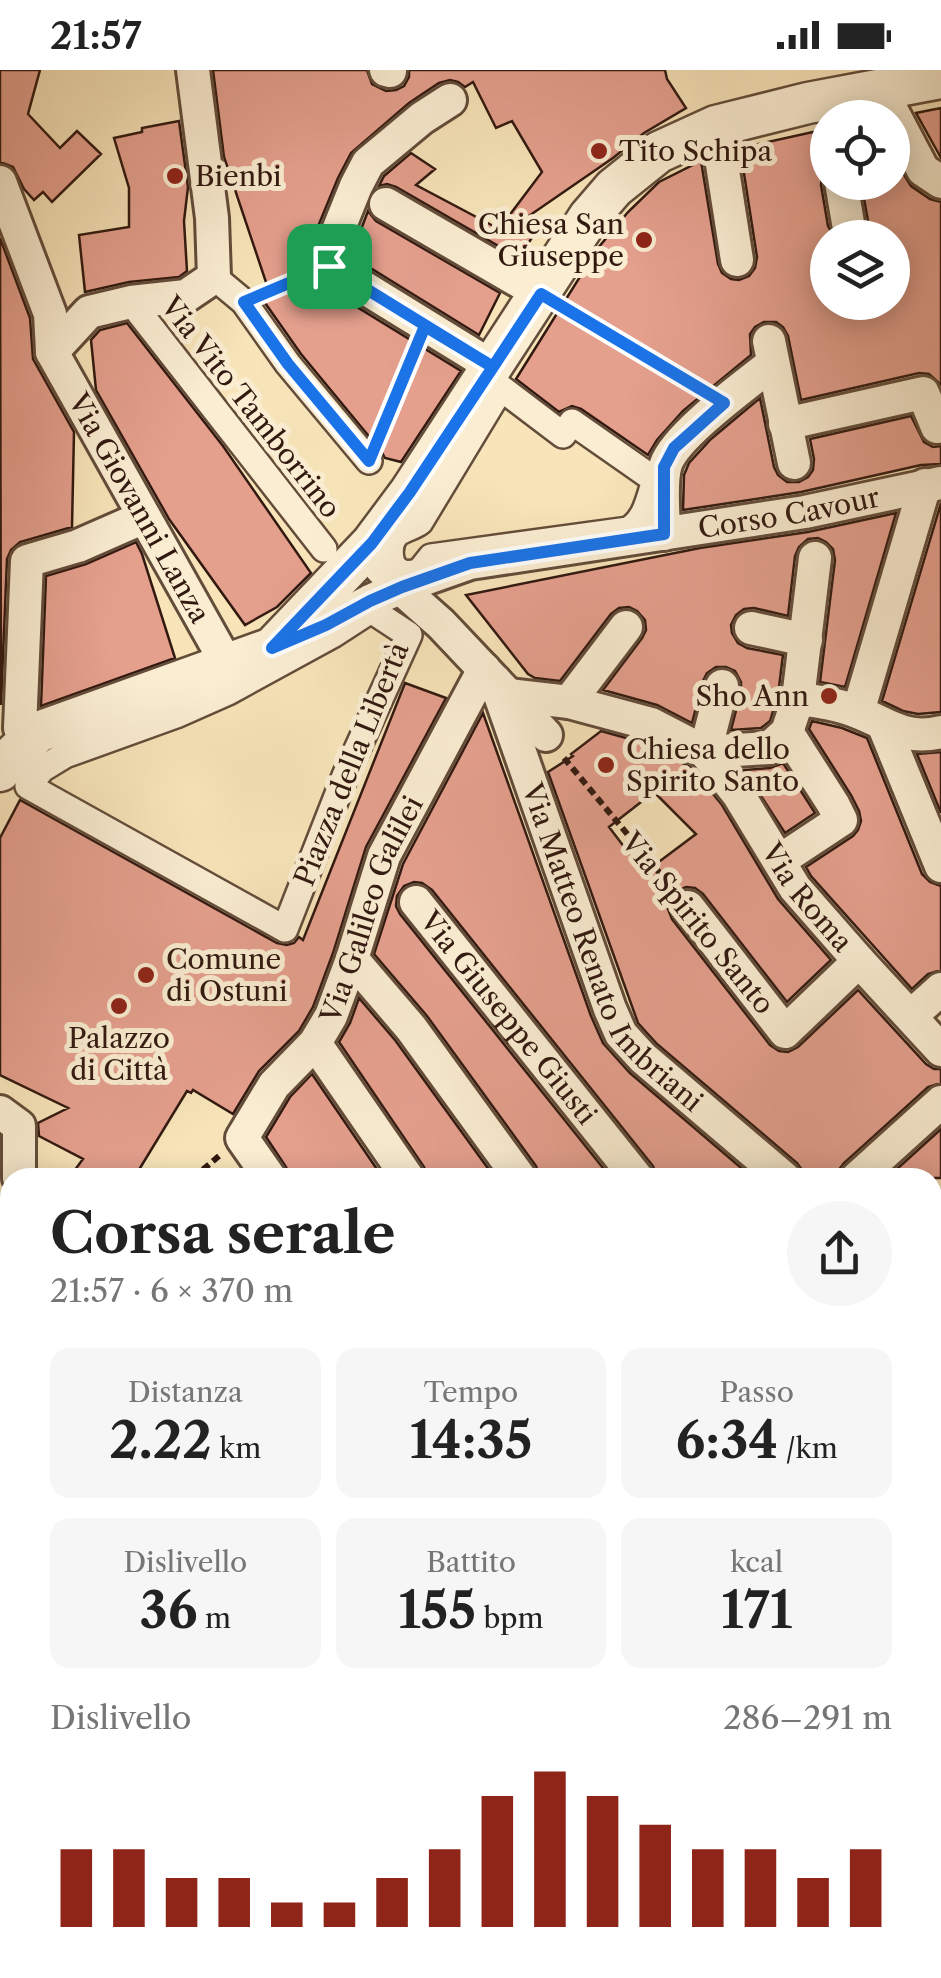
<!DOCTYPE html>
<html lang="it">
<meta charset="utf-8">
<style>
body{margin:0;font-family:"Libre Caslon Text",serif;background:#f6f6f6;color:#222;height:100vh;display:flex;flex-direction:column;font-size:38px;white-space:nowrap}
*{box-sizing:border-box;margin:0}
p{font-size:32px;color:#767676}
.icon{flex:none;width:55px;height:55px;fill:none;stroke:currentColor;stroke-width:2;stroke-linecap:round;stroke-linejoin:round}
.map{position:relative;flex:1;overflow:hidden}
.sheet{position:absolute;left:0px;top:1098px;width:942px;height:812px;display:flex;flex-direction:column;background:#fff;border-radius:30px 30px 0 0;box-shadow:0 5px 25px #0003}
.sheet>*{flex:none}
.buttons{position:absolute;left:810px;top:30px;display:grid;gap:20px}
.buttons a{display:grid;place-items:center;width:100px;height:100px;border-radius:50%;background:#fff;box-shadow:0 5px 25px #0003;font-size:50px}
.pin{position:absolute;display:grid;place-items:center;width:85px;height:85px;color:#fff;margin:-42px;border-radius:20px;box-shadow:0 5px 15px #0006}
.round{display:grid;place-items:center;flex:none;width:105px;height:105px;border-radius:52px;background:#f6f6f6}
.headline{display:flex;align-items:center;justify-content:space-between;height:170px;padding:0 50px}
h1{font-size:55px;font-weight:700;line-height:75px}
.figures{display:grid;grid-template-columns:repeat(3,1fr);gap:15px;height:170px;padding:10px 50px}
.figures div{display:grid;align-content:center;border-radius:20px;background:#f6f6f6;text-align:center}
.figures b{font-size:50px;font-weight:700}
.figures small{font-size:28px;font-weight:400}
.figures p{font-size:28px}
.chart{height:280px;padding:20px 50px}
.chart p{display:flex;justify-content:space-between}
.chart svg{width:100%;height:180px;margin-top:10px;stroke:#8f2418;stroke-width:6}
.status{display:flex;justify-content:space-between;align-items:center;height:70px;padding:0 50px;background:#fff;direction:ltr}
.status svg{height:28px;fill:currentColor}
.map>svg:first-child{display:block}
</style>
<div class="status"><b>21:57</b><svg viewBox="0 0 49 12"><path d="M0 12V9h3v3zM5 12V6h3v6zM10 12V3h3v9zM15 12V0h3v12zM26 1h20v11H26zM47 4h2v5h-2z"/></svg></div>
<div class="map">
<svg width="941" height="1908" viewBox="0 0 941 1908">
<rect width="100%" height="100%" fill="#f7e4b9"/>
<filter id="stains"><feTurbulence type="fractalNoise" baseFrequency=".002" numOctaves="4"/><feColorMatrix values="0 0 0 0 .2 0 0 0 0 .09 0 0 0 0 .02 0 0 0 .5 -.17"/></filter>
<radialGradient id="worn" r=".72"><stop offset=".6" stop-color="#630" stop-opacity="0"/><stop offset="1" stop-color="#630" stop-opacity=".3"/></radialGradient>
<path fill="#e49f8d" stroke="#321910" stroke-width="2.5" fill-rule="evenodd" d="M 0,0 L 40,0 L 28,44 L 60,78 L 77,61 L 101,84 L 52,132 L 43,122 L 34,130 L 24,119 L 13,97 L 0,92 Z
M 213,0 L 367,0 L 372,14 L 386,21 L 396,20 L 404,16 L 409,7 L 409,0 L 665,0 L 667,9 L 686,38 L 644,63 L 613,88 L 523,150 L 533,166 L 519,188 L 396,117 L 387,114 L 379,116 L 384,106 L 411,83 L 435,99 L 416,115 L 499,159 L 542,102 L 512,51 L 496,58 L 473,12 L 465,17 L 458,12 L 450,10 L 439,13 L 409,33 L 351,83 L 338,108 L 314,166 L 309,193 L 311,205 L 318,213 L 461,301 L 401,392 L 385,388 L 381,381 L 301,284 L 263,230 L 271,227 L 224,87 Z
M 941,38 L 941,88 L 916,43 Z
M 179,51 L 188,117 L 184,151 L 187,201 L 179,207 L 129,212 L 85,222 L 79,165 L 129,157 L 129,118 L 114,68 L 142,62 L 142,58 Z
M 822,60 L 828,97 L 822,106 L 821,115 L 828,156 L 835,168 L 828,168 L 828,232 L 892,232 L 892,168 L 862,168 L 867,159 L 868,151 L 861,112 L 892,112 L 892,85 L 911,116 L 930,129 L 941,132 L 941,315 L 929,304 L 919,303 L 801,330 L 788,266 L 783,257 L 776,252 L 764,252 L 755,257 L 750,264 L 751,285 L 683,341 L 657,370 L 648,385 L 581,339 L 572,336 L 559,342 L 516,309 L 598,178 L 628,142 L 659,112 L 701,91 L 718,194 L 722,203 L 731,209 L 739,210 L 749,206 L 755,198 L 757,187 L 740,78 Z
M 368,141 L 376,151 L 500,223 L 479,265 L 351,186 Z
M 0,168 L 30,248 L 33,289 L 74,362 L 72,457 L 20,472 L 11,480 L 7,489 L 1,635 Z
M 127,253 L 223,376 L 311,503 L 277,537 L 245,555 L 169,449 L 96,320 L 91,270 L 100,260 Z
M 760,328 L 774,397 L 778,405 L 787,412 L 799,412 L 808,407 L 813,400 L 814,389 L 810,369 L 911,346 L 924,372 L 933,377 L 941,376 L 941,394 L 921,395 L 801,422 L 683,440 L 684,405 L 689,393 L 711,369 Z
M 941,433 L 941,642 L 918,644 L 903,641 L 882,631 Z
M 896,443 L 845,617 L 820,612 L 835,490 L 833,479 L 826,472 L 818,468 L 808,469 L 799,477 L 795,486 L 788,546 L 754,538 L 744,539 L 736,545 L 731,555 L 732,563 L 738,573 L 747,578 L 783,585 L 778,625 L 770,651 L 761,658 L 731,660 L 741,621 L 741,612 L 735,601 L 726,597 L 716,597 L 707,603 L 703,611 L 692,653 L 657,635 L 603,620 L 642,568 L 646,560 L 645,550 L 637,541 L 629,537 L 619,538 L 611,544 L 560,611 L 535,608 L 528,604 L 466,525 L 700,478 L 808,462 Z
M 136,472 L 142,484 L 175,588 L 41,636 L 46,506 L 86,494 Z
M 405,613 L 446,628 L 366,777 L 333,883 L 313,937 L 299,961 L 259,1001 L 233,1044 L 193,1020 L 191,1023 L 187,1021 L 134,1108 L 69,1108 L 83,1089 L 39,1066 L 38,1053 L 68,1038 L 0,1005 L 0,768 L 20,730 L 277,873 L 287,875 L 294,873 L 299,867 L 303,870 Z
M 483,643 L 591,946 L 603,973 L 630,1003 L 753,1108 L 657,1108 L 653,1096 L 432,820 L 422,813 L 414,812 L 404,816 L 397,826 L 396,836 L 400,844 L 611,1108 L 540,1108 L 536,1096 L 427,946 L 374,884 L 403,794 Z
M 812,651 L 842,658 L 867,668 L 922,804 L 930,812 L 941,816 L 941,900 L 928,904 L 912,919 L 811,806 L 806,797 L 853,766 L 858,760 L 861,751 L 859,741 L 851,725 L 809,659 Z
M 601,661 L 644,673 L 692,698 L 722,735 L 778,829 L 831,890 L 787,932 L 703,824 L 695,818 L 686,817 L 677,821 L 670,829 L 668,839 L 672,849 L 770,975 L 779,981 L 788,982 L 798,977 L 858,920 L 926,994 L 934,999 L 941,999 L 941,1013 L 928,1017 L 844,1093 L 838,1101 L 838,1108 L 803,1108 L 802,1100 L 797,1093 L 657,974 L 638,953 L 548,702 L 573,686 L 571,684 ZM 654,722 L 696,764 L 644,803 L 609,757 Z
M 941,682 L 941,743 L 917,684 Z
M 783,693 L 815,743 L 785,763 L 744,700 L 770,698 Z
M 359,928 L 395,970 L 495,1108 L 428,1108 L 424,1097 L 339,972 L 350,953 Z
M 312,1004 L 383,1108 L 290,1108 L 286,1097 L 266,1067 L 290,1027 Z
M 941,1059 L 941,1108 L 887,1108 Z"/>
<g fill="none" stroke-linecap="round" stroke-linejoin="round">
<defs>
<path id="pedestrian" d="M 214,207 L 244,232 L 288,294 L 369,391
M 131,232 L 324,479
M 501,318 L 563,365 L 572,352 L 655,410 C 649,428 646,450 628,460 L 431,487 L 419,502 C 413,503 407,505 401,502 C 388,497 387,474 397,464 C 403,459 414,457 420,452 Z
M 371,540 L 409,565 L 345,706 L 285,859 L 28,716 L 42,699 L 65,685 L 176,645 L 228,622 L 334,564 Z"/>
<g id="minor">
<path d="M 386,0 L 390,1"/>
<path d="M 450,30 L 422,48 L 368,93 L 356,116 L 333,173 L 329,196 L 493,297"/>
<path d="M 892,41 L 923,100 L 941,112"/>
<path d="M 716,56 L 737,190"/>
<path id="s1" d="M 0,112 L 50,244 L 52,282 L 227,594"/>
<path d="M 841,112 L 848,153"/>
<path d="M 386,134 L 541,224"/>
<path d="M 769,271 L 794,393"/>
<path d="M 52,282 L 89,242 L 131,232 L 186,226 L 214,207 L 212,148 L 193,0"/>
<path d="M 785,354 L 923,323 L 937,357"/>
<path d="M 664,464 C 664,444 660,412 666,394 C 676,365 747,314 773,293"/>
<path d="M 372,473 L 380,497 L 397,515 L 441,554 L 546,665"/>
<path d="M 751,558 L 806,570"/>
<path id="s2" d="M 280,575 L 326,555 L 370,531 L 402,517 L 470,493 L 805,442 L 941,413"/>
<path id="s3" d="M 495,611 L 610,939 L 621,964 L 643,988 L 784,1108"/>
<path d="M 722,616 L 705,682 L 769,678 L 787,662 L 798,629 C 817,631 837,634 855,641 C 887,653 904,671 941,662"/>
<path id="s4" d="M 508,625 L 569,632 L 651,654 L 705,682 L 738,724 L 795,818 L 859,891 L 941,980"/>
<path d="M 798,629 L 815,488"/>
<path d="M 569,632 L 626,557"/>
<path d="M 858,642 L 925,415"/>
<path d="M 883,654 L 941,796"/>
<path d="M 20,658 L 27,491 L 78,476 L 144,447"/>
<path d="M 779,791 L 841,750 L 833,734 L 787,662"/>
<path id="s5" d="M 416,832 L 637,1108"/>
<path d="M 688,837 L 785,962 L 859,891"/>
<path d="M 352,889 L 411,958 L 520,1108"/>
<path d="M 911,946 L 941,919"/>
<path d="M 315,973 L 408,1108"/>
<path d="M 0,1042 L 19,1056 L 19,1108"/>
<path id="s6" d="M 270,1108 L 242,1068 L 274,1015 L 315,973 L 331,946 L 352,889 L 384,786 L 484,599"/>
<path d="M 857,1108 L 941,1032"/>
<path d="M 932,1241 L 941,1249"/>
<path d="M 932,1404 L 941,1410"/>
<path d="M 0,1475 L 10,1476"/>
<path d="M 932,1544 L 941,1554"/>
<path d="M 932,1596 L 941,1588"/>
<path d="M 932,1706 L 941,1700"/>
<path d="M 0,1711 L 10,1711"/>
<path d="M 882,1900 L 941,1903"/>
<path d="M 15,1908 L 16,1900"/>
<path d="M 109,1908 L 109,1900"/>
<path d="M 200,1908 L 201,1900"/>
<path d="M 297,1908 L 298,1900"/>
<path d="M 387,1908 L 388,1900"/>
<path d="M 486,1908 L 486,1900"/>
<path d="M 655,1908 L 655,1900"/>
</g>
<path id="tertiary" d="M 0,701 L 10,688 L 38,662 L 272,578 L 372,473 L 410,422 L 589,147 L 614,118 L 659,82 L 716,56 L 808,33 L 941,8"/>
</defs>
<use href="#pedestrian" stroke="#634c3a" stroke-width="30"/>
<use href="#minor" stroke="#634c3a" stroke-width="38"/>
<use href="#tertiary" stroke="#634c3a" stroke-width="45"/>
<path stroke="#321910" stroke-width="6" stroke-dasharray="8 5" stroke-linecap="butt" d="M 270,220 L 300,208
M 568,240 L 694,315
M 380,363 L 414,283
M 564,688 L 668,813
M 193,1108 L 219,1086
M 0,1248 L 10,1239
M 0,1331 L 10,1333
M 0,1592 L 10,1592"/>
<use href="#pedestrian" stroke="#faedd2" stroke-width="25"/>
<use href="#minor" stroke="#faedd2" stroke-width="32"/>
<use href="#tertiary" stroke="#faedd2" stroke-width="40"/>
</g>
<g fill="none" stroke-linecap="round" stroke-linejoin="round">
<defs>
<path id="route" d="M 329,196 L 244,232 L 288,294 L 369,391 L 425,256 L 493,297 L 410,422 L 372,473 L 272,578 L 326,555 L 370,531 L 402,517 L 470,493 L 664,464 L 664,397 L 674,378 L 724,333 L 541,224 L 493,297 L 329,196"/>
</defs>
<use href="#route" stroke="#fff" stroke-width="20"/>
<use href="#route" stroke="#1a73e8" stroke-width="12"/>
</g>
<g fill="#8f2418" stroke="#faedd2" stroke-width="4">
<circle cx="599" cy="81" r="10"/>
<circle cx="175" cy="106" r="10"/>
<circle cx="644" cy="170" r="10"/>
<circle cx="829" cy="626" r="10"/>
<circle cx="606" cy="695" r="10"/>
<circle cx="146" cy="905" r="10"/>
<circle cx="119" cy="936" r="10"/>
</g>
<g text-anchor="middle" stroke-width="10" stroke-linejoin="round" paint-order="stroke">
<g font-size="28" fill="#321910" stroke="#faedd2" text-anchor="start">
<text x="619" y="91">Tito Schipa</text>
<text x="195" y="116">Bienbi</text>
<text x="624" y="164" text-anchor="end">Chiesa San<tspan x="624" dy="32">Giuseppe</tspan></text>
<text x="809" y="636" text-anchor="end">Sho Ann</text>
<text x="626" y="689">Chiesa dello<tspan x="626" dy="32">Spirito Santo</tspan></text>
<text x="166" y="899">Comune<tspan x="166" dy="32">di Ostuni</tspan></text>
<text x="119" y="978" text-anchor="middle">Palazzo<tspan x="119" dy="32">di Città</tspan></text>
</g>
<g font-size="28" fill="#321910" stroke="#faedd2">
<text transform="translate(251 337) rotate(52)" y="10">Via Vito Tamborrino</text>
<text dy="10" stroke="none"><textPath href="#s1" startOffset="358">Via Giovanni Lanza</textPath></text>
<text dy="10" stroke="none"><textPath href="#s2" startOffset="530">Corso Cavour</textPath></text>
<text transform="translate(351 694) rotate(-68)" y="10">Piazza della Libertà</text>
<text dy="10" stroke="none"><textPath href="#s4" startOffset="385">Via Roma</textPath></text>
<text dy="10" stroke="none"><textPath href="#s6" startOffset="315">Via Galileo Galilei</textPath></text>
<text transform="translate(698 853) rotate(51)" y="10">Via Spirito Santo</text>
<text dy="10" stroke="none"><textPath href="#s3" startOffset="295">Via Matteo Renato Imbriani</textPath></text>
<text dy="10" stroke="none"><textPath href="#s5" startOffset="148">Via Giuseppe Giusti</textPath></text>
</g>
</g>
<rect width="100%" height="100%" filter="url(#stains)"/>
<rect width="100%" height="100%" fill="url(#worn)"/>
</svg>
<div class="buttons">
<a><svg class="icon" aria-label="locate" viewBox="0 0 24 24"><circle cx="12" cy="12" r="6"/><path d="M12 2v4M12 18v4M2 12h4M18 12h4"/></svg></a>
<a><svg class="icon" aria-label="layers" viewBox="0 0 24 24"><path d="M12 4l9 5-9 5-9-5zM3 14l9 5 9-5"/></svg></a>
</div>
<div class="pin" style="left:329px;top:196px;background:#1e9e55"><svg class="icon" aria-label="arrive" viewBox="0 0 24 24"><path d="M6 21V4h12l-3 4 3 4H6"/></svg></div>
<section class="sheet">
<div class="headline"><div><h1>Corsa serale</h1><p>21:57 · 6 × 370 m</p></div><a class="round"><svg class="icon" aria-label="share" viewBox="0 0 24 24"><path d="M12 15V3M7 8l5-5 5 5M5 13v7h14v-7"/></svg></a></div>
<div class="figures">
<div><p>Distanza</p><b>2.22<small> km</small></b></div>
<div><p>Tempo</p><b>14:35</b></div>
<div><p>Passo</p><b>6:34<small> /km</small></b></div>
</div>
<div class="figures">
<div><p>Dislivello</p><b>36<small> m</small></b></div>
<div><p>Battito</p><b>155<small> bpm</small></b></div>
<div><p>kcal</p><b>171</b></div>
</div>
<div class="chart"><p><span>Dislivello</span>286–291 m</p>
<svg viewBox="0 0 160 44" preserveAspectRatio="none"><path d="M5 44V25M15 44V25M25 44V32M35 44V32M45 44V38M55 44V38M65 44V32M75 44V25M85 44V12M95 44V6M105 44V12M115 44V19M125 44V25M135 44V25M145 44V32M155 44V25"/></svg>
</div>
</section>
</div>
